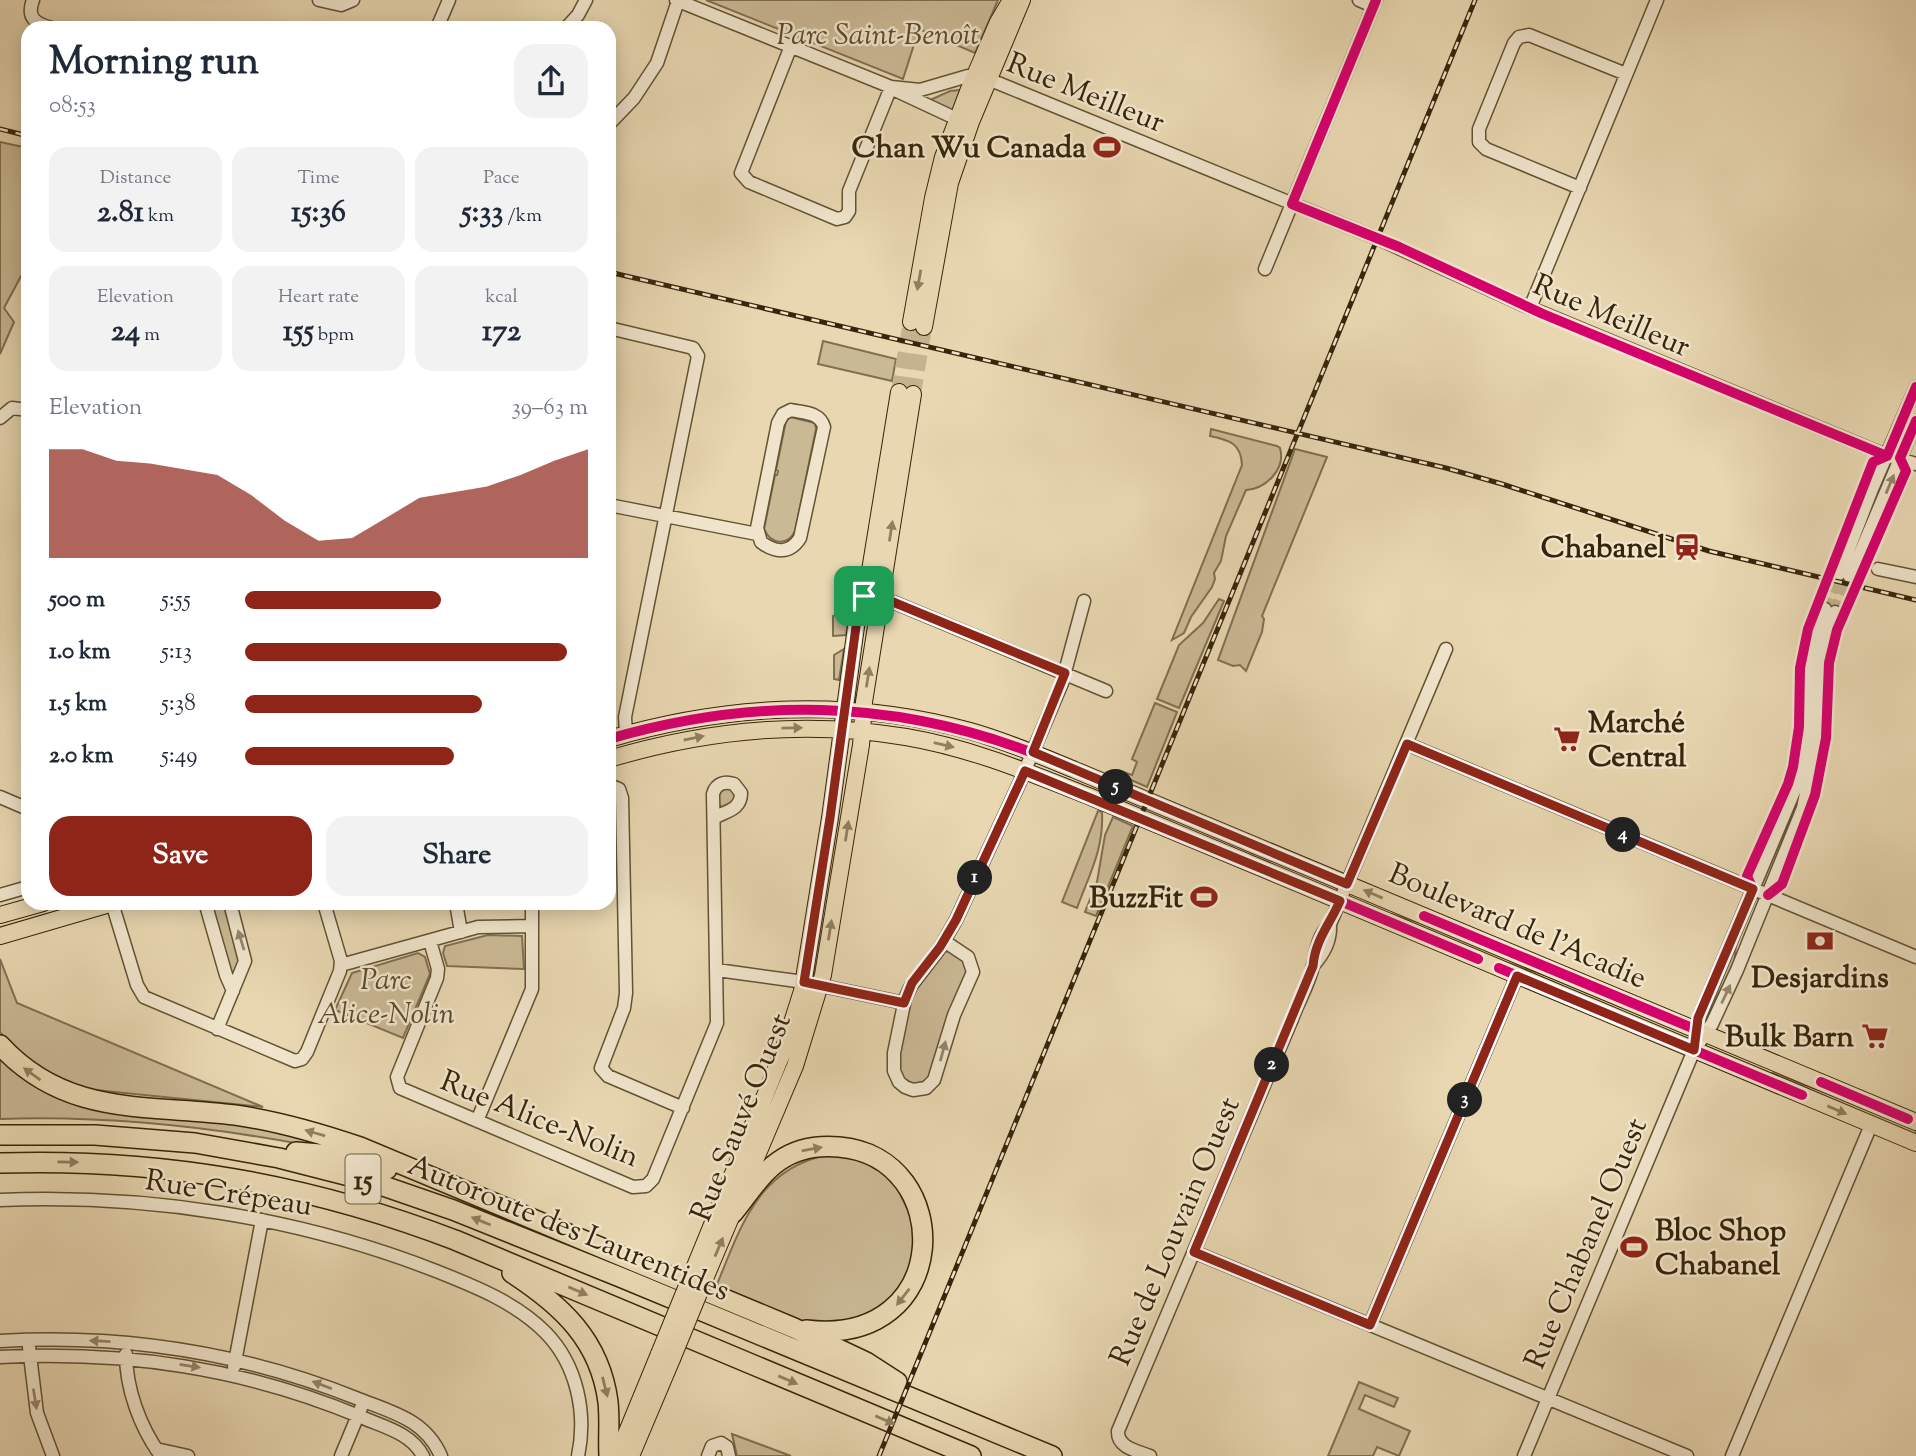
<!DOCTYPE html>
<meta charset="utf-8">
<style>
body{margin:0;font-family:"Sorts Mill Goudy",serif;background:#f2f2f3;color:#1f2937;height:100vh;display:flex;flex-direction:column;font-size:26px;white-space:nowrap}
*{box-sizing:border-box;margin:0}
p{font-size:23px;color:#747a83}
.icon{flex:none;width:38px;height:38px;fill:none;stroke:currentColor;stroke-width:2;stroke-linecap:round;stroke-linejoin:round}
.map{position:relative;flex:1;overflow:hidden}
.side{position:absolute;left:21px;top:21px;width:595px;height:889px;display:flex;flex-direction:column;background:#fff;border-radius:21px;box-shadow:0 4px 18px #0003}
.side>*{flex:none}
.pin{position:absolute;display:grid;place-items:center;width:60px;height:60px;color:#fff;margin:-30px;border-radius:14px;box-shadow:0 4px 10px #0006}
.km{position:absolute;width:35px;height:35px;margin:-18px;border-radius:50%;background:#222;color:#fff;font-size:19px;line-height:35px;text-align:center}
.round{display:grid;place-items:center;flex:none;width:74px;height:74px;border-radius:21px;background:#f2f2f3}
.head{display:flex;align-items:center;justify-content:space-between;height:119px;padding:0 28px}
h1{font-size:38px;font-weight:700;line-height:52px}
.metrics{display:grid;grid-template-columns:repeat(3,1fr);gap:10px;height:119px;padding:7px 28px}
.metrics div{display:grid;align-content:center;border-radius:18px;background:#f2f2f3;text-align:center}
.metrics b{font-size:30px;font-weight:700}
.metrics small{font-size:19px;font-weight:400}
.metrics p{font-size:19px}
.chart{height:196px;padding:14px 28px}
.chart p{display:flex;justify-content:space-between}
.chart svg{width:100%;height:126px;margin-top:7px;fill:#8f2418;opacity:.7}
.cta{display:flex;gap:14px;margin-top:auto;padding:14px 28px}
.cta a{flex:1;height:80px;border-radius:21px;background:#8f2418;color:#fff;font-size:28px;font-weight:700;line-height:80px;text-align:center}
.cta a+a{background:#f2f2f3;color:#1f2937}
ul{padding:0 28px;list-style:none;font-size:23px}
li{display:grid;grid-template-columns:112px 84px 1fr;align-items:center;height:52px}
li i{height:18px;border-radius:9px;background:#8f2418}
.map>svg:first-child{display:block}
</style>
<div class="map">
<svg width="1916" height="1456" viewBox="0 0 1916 1456">
<rect width="100%" height="100%" fill="#e8d7b1"/>
<filter id="stains"><feTurbulence type="fractalNoise" baseFrequency=".00286" numOctaves="4"/><feColorMatrix values="0 0 0 0 .2 0 0 0 0 .09 0 0 0 0 .02 0 0 0 .5 -.17"/></filter>
<radialGradient id="worn" r=".72"><stop offset=".6" stop-color="#630" stop-opacity="0"/><stop offset="1" stop-color="#630" stop-opacity=".3"/></radialGradient>
<path fill="#cab995" stroke="#806f50" stroke-width="2" d="M 706,0 L 998,0 L 975,53 L 919,29 L 903,79 Z
M 960,90 L 954,110 L 950,111 L 928,101 L 950,91 Z
M 0,142 L 28,148 L 28,263 L 4,308 L 14,322 L 0,354 Z
M 823,341 L 896,359 L 892,381 L 818,364 Z
M 790,417 L 815,423 L 816,429 L 795,531 C 788,546 771,545 764,529 L 775,475 L 777,475 L 778,471 L 776,470 L 786,421 Z
M 1211,429 L 1277,446 L 1280,448 C 1286,469 1266,489 1246,490 L 1226,536 L 1221,561 L 1214,573 L 1215,579 L 1212,587 L 1191,617 L 1184,633 L 1172,640 L 1242,465 C 1241,443 1229,440 1210,436 Z
M 1295,449 L 1327,457 L 1262,616 L 1264,619 L 1262,632 L 1246,671 L 1240,665 L 1233,666 L 1218,660 Z
M 1219,599 L 1224,601 L 1179,708 L 1157,699 L 1179,645 L 1203,623 Z
M 851,607 L 846,635 L 833,636 L 833,616 Z
M 844,649 L 839,680 L 834,679 L 834,655 Z
M 1155,703 L 1177,712 L 1147,787 L 1124,777 L 1126,773 L 1132,775 L 1137,762 L 1132,759 Z
M 724,789 L 731,789 L 734,792 L 735,798 L 732,803 L 722,807 L 719,805 L 719,794 Z
M 1098,811 L 1102,812 C 1104,849 1089,875 1077,908 L 1062,902 Z
M 1113,817 L 1133,826 L 1096,916 L 1085,912 L 1097,882 L 1105,835 Z
M 220,903 L 224,905 L 239,956 L 239,964 L 234,974 L 231,973 L 213,907 Z
M 1391,914 L 1425,924 L 1554,978 L 1496,959 Z
M 488,935 L 522,936 L 524,969 L 447,966 L 443,953 L 445,946 Z
M 1736,945 L 1734,965 L 1707,1015 Z
M 950,951 L 957,954 L 969,967 L 929,1078 L 925,1082 L 913,1084 L 903,1078 L 897,1063 L 911,996 L 945,952 Z
M 418,953 L 425,957 L 430,974 L 403,1038 L 335,1010 L 352,973 Z
M 0,959 L 17,1003 L 263,1107 L 85,1089 L 40,1069 L 12,1047 L 0,1032 Z
M 0,1057 L 28,1079 L 255,1122 L 350,1154 C 234,1129 119,1115 0,1119 Z
M 1772,1073 L 1846,1100 L 1916,1130 L 1916,1136 Z
M 827,1155 L 850,1156 L 889,1171 L 920,1235 L 901,1293 L 861,1322 L 806,1323 L 715,1289 C 740,1230 756,1169 827,1155 Z
M 1359,1382 L 1398,1398 L 1394,1407 L 1365,1395 L 1359,1409 L 1410,1431 L 1399,1456 L 1377,1447 L 1373,1456 L 1328,1456 Z
M 732,1434 L 791,1456 L 737,1456 Z"/>
<g fill="none" stroke-linecap="round" stroke-linejoin="round">
<path stroke="#c5b390" stroke-width="12" stroke-dasharray="12 6" stroke-linecap="butt" d="M 1825,609 L 1839,574
M 1835,612 L 1850,577"/>
<path stroke="#c5b390" stroke-width="16" stroke-dasharray="16 8" stroke-linecap="butt" d="M 899,392 L 911,322
M 913,394 L 924,327"/>
<defs>
<path id="minor" d="M 33,0 C 26,18 36,24 52,28
M 319,0 L 341,5 L 353,0
M 676,0 L 891,87 L 920,90 L 968,76 L 998,83 L 1381,240 L 1521,304 L 1878,452 L 1916,464
M 1359,0 L 1373,6
M 437,28 L 449,0
M 566,28 L 578,15 L 586,0
M 791,46 L 741,173 L 749,182 L 837,219 L 845,217 L 849,211 L 849,191 L 891,87
M 897,91 L 957,119
M 609,124 L 634,98 L 657,63 L 678,1
M 1580,188 L 1486,149 L 1479,142 L 1479,129 L 1514,43 L 1519,37 L 1529,35 L 1626,74
M 1265,269 L 1376,0
M 1530,308 L 1657,0
M 609,328 L 693,348 L 698,356 L 625,717 L 626,734
M 791,410 C 804,413 820,412 824,427 L 800,538 C 790,554 775,553 761,542 L 757,528 L 778,423 L 783,414 Z
M 0,418 L 12,408 L 28,410
M 609,505 L 757,534
M 1878,569 L 1916,577
M 1839,574 L 1872,489 L 1916,387
M 1850,577 L 1916,421
M 872,597 L 893,602 L 1106,691
M 1407,744 L 1916,957
M 609,785 L 619,789 L 622,798 L 626,993 L 624,1008 L 601,1068 L 608,1076 L 683,1108
M 0,797 L 28,809
M 0,895 L 28,887
M 112,903 L 137,985 L 144,997 L 295,1061 L 302,1059 L 307,1052 L 340,971 L 341,961 L 324,903
M 207,903 L 207,909 L 226,975 L 233,991
M 456,903 L 461,932
M 430,941 L 438,969 L 437,978 L 397,1077 L 400,1088 L 633,1187 L 646,1186 L 653,1179 L 717,1023 L 713,794 C 716,783 725,781 734,784 L 741,793 C 741,810 726,811 714,818
M 944,941 L 968,957 L 973,972 L 954,1015 L 934,1080 L 926,1088 L 913,1090 L 905,1087 L 899,1082 L 894,1071 L 894,1053 L 905,999 L 911,986 L 940,948 L 956,920 L 1020,782 L 1062,683 L 1084,601
M 341,965 L 478,927 L 532,926
M 1313,966 C 1324,953 1331,941 1330,924
M 717,970 L 804,982 L 904,1003
M 217,1029 L 245,961 L 230,903
M 1696,1039 L 1700,1015 L 1798,782 L 1806,739 L 1810,658 L 1825,609
M 477,1121 L 532,989 L 532,903
M 0,1200 C 148,1194 298,1217 436,1271 C 474,1286 517,1303 546,1333 C 577,1365 587,1413 578,1456
M 1194,1252 L 1687,1456
M 1370,1325 L 1517,976
M 0,1341 C 123,1334 241,1352 356,1398 C 391,1412 425,1419 441,1456
M 29,1347 L 37,1413 L 53,1456
M 126,1354 C 126,1389 140,1427 161,1456
M 0,1357 C 127,1351 244,1368 361,1417 C 384,1427 411,1433 423,1456
M 234,1367 L 262,1220
M 156,1449 L 188,1456
M 341,1456 L 361,1408
M 708,1456 L 712,1446 L 721,1443 L 727,1447 L 729,1456
M 1150,1456 C 1138,1451 1117,1448 1118,1431 L 1292,1019 C 1298,1002 1309,984 1313,966 C 1317,949 1317,937 1330,924 L 1446,649
M 1524,1456 L 1694,1050 L 1712,1024 L 1737,970 L 1803,808 L 1817,741 L 1821,659 L 1835,612
M 1732,1456 L 1871,1125"/>
<path id="major" d="M 911,322 L 933,198 L 943,157 L 969,89 L 998,22 L 1011,0
M 924,327 L 950,183 L 971,122 L 1022,0
M 609,739 C 727,704 851,698 970,731 C 1006,741 1041,756 1075,770 L 1916,1122
M 609,759 C 706,730 805,720 906,737 C 971,748 1030,773 1091,797 C 1156,824 1220,851 1285,878 C 1495,967 1705,1056 1916,1143
M 0,915 L 43,903
M 0,936 L 113,903
M 691,1276 L 782,1054 L 802,991 L 830,818 L 858,612 L 868,583 L 899,392
M 704,1281 L 795,1066 L 823,975 L 861,745 L 864,702 L 913,394
M 617,1456 L 659,1354
M 631,1456 L 672,1359"/>
<path id="highway" d="M 0,1045 C 66,1117 145,1104 235,1115 C 277,1121 319,1133 360,1147 L 794,1328 L 866,1362 L 897,1382
M 0,1135 L 95,1135 L 195,1143 L 279,1158 L 369,1181 L 453,1210 L 620,1277 L 1052,1456
M 296,1152 L 331,1155 L 387,1169
M 0,1163 C 159,1158 306,1183 455,1240 L 971,1456
M 733,1213 C 747,1196 760,1174 779,1161 C 796,1149 818,1145 839,1147 C 957,1157 954,1348 806,1330
M 512,1273 C 561,1305 600,1340 608,1402 C 610,1420 608,1438 609,1456"/>
</defs>
<use href="#minor" stroke="#635234" stroke-width="15"/>
<use href="#major" stroke="#37250a" stroke-width="18"/>
<use href="#highway" stroke="#37250a" stroke-width="22"/>
<use href="#minor" stroke="#f0e5cc" stroke-width="12"/>
<use href="#major" stroke="#e8d7b1" stroke-width="16"/>
<use href="#highway" stroke="#e8d7b1" stroke-width="19"/>
<defs>
<path id="rail" d="M 0,129 L 28,136
M 609,272 L 1446,468 L 1502,484 L 1709,551 L 1916,600
M 879,1456 L 1475,0"/>
</defs>
<use href="#rail" stroke="#37250a" stroke-width="5"/>
<use href="#rail" stroke="#f0e5cc" stroke-width="2.5" stroke-dasharray="8" stroke-linecap="butt"/>
<defs>
<path id="major-bridge" d="M 659,1354 L 691,1276
M 672,1359 L 704,1281"/>
</defs>
<use href="#major-bridge" stroke="#37250a" stroke-width="18" stroke-linecap="butt"/>
<use href="#major-bridge" stroke="#e8d7b1" stroke-width="16"/>
<defs>
<path id="cycleway" d="M 1376,0 L 1292,204 L 1399,247 L 1543,314 L 1887,456
M 609,739 C 753,697 892,699 1033,753
M 1025,771 L 1245,861
M 1753,889 L 1747,876 L 1788,784 L 1793,767 L 1799,727 L 1800,668 L 1808,629 L 1873,462 L 1887,456 L 1916,387
M 1768,895 L 1782,884 L 1815,795 L 1826,738 L 1829,663 L 1837,630 L 1906,471 L 1900,458 L 1916,421
M 1340,901 L 1478,959
M 1424,916 L 1697,1030
M 1499,968 L 1646,1030
M 1694,1050 L 1802,1095
M 1821,1082 L 1908,1119"/>
</defs>
<use href="#cycleway" stroke="#f0e5cc" stroke-width="15"/>
<use href="#cycleway" stroke="#d6006c" stroke-width="10"/>
</g>
<defs><path id="oneway-solid" d="M-6-.8H1V-3.2L6.5 0L1 3.2V.8H-6Z" transform="scale(1.75)"/></defs>
<g fill="#907e5e">
<use href="#oneway-solid" transform="translate(919 280) rotate(100)"/>
<use href="#oneway-solid" transform="translate(891 531) rotate(-81)"/>
<use href="#oneway-solid" transform="translate(868 677) rotate(-81)"/>
<use href="#oneway-solid" transform="translate(792 728) rotate(-1)"/>
<use href="#oneway-solid" transform="translate(694 738) rotate(-11)"/>
<use href="#oneway-solid" transform="translate(944 745) rotate(13)"/>
<use href="#oneway-solid" transform="translate(847 831) rotate(-81)"/>
<use href="#oneway-solid" transform="translate(1373 894) rotate(-157)"/>
<use href="#oneway-solid" transform="translate(830 930) rotate(-81)"/>
<use href="#oneway-solid" transform="translate(32 1074) rotate(-144)"/>
<use href="#oneway-solid" transform="translate(1837 1110) rotate(23)"/>
<use href="#oneway-solid" transform="translate(315 1133) rotate(-164)"/>
<use href="#oneway-solid" transform="translate(812 1149) rotate(-10)"/>
<use href="#oneway-solid" transform="translate(68 1162) rotate(1)"/>
<use href="#oneway-solid" transform="translate(481 1221) rotate(-158)"/>
<use href="#oneway-solid" transform="translate(719 1247) rotate(-67)"/>
<use href="#oneway-solid" transform="translate(578 1291) rotate(23)"/>
<use href="#oneway-solid" transform="translate(903 1297) rotate(128)"/>
<use href="#oneway-solid" transform="translate(788 1380) rotate(23)"/>
<use href="#oneway-solid" transform="translate(605 1387) rotate(76)"/>
<use href="#oneway-solid" transform="translate(885 1420) rotate(23)"/>
</g>
<g fill="#94856b">
<use href="#oneway-solid" transform="translate(1890 484) rotate(-67)"/>
<use href="#oneway-solid" transform="translate(241 940) rotate(-107)"/>
<use href="#oneway-solid" transform="translate(1726 994) rotate(-65)"/>
<use href="#oneway-solid" transform="translate(943 1051) rotate(-75)"/>
<use href="#oneway-solid" transform="translate(100 1341) rotate(-177)"/>
<use href="#oneway-solid" transform="translate(190 1366) rotate(9)"/>
<use href="#oneway-solid" transform="translate(322 1385) rotate(-159)"/>
<use href="#oneway-solid" transform="translate(35 1399) rotate(81)"/>
</g>
<g fill="none" stroke-linecap="round" stroke-linejoin="round">
<defs>
<path id="route" d="M 864,596 L 893,602 L 1065,673 L 1033,752 L 1347,884 L 1407,744 L 1753,889 L 1698,1018 L 1694,1050 L 1517,976 L 1370,1325 L 1194,1252 L 1313,966 C 1315,940 1330,924 1340,901 L 1025,771 L 956,920 L 940,947 L 912,983 L 904,1003 L 804,982 L 830,818 L 858,612 Z"/>
</defs>
<use href="#route" stroke="#fff" stroke-width="14"/>
<use href="#route" stroke="#8f2418" stroke-width="9"/>
</g>
<defs>
<symbol id="stadium-bare" viewBox="-9 -9 18 18"><path d="M0-5a6.5 5 0 1 0 0 10a6.5 5 0 1 0 0-10ZM-3.5-1.8h7v3.6h-7Z" fill="#8f2418" stroke="#f0e5cc" stroke-width="2.5" paint-order="stroke"/></symbol>
<symbol id="station-bare" viewBox="-9 -9 18 18"><path d="M-3-6H3Q5-6 5-4V2Q5 4 3 4L4.5 6H3L1.5 4h-3L-3 6H-4.5L-3 4Q-5 4-5 2V-4Q-5-6-3-6ZM-3.5-4v3h7v-3ZM-3.5 1v1.5H-2V1ZM2 1v1.5H3.5V1Z" fill="#8f2418" stroke="#f0e5cc" stroke-width="2.5" paint-order="stroke"/></symbol>
<symbol id="supermarket-bare" viewBox="-9 -9 18 18"><path d="M-6-5.5h2.5l.6 2H6L4.5 2H-2.5L-4.4-4H-6ZM-1.5 3.2a1.3 1.3 0 1 0 .1 0ZM3 3.2a1.3 1.3 0 1 0 .1 0Z" fill="#8f2418" stroke="#f0e5cc" stroke-width="2.5" paint-order="stroke"/></symbol>
<symbol id="bank-bare" viewBox="-9 -9 18 18"><path d="M-6-4H6V4H-6ZM0-2.3a2.3 2.3 0 1 0 0 4.6a2.3 2.3 0 1 0 0-4.6Z" fill="#8f2418" stroke="#f0e5cc" stroke-width="2.5" paint-order="stroke"/></symbol>
</defs>
<g fill-rule="evenodd">
<use href="#stadium-bare" x="1088" y="128" width="38" height="38"/>
<use href="#station-bare" x="1668" y="528" width="38" height="38"/>
<use href="#supermarket-bare" x="1548" y="720" width="38" height="38"/>
<use href="#stadium-bare" x="1185" y="878" width="38" height="38"/>
<use href="#bank-bare" x="1801" y="922" width="38" height="38"/>
<use href="#supermarket-bare" x="1856" y="1017" width="38" height="38"/>
<use href="#stadium-bare" x="1615" y="1228" width="38" height="38"/>
</g>
<g text-anchor="middle" stroke-width="5" stroke-linejoin="round" paint-order="stroke">
<rect fill="#f0e5cc" stroke="#6e5f44" stroke-width="2" x="345.5" y="1154.5" width="35" height="49" rx="5"/>
<g font-size="28" font-weight="bold" fill="#37250a">
<text x="363" y="1189">15</text>
</g>
<g font-size="30" font-style="italic" fill="#5c4a2d" stroke="#f0e5cc">
<text x="878" y="44">Parc Saint-Benoît</text>
<text x="386" y="989">Parc<tspan x="386" dy="34">Alice-Nolin</tspan></text>
</g>
<g font-size="30" fill="#37250a" stroke="#f0e5cc">
<text transform="translate(1086 92) rotate(22)" y="10">Rue Meilleur</text>
<text transform="translate(1612 315) rotate(23)" y="10">Rue Meilleur</text>
<text transform="translate(1518 925) rotate(23)" y="10">Boulevard de l'Acadie</text>
<text transform="translate(740 1117) rotate(-68)" y="10">Rue Sauvé Ouest</text>
<text transform="translate(540 1118) rotate(22)" y="10">Rue Alice-Nolin</text>
<text transform="translate(229 1192) rotate(9)" y="10">Rue Crépeau</text>
<text transform="translate(569 1227) rotate(22)" y="10">Autoroute des Laurentides</text>
<text transform="translate(1174 1231) rotate(-67)" y="10">Rue de Louvain Ouest</text>
<text transform="translate(1585 1243) rotate(-67)" y="10">Rue Chabanel Ouest</text>
</g>
<g font-size="30" font-weight="bold" fill="#37250a" stroke="#f0e5cc" text-anchor="end">
<text x="1086" y="157">Chan Wu Canada</text>
<text x="1666" y="557">Chabanel</text>
<text x="1588" y="732" text-anchor="start">Marché<tspan x="1588" dy="34">Central</tspan></text>
<text x="1183" y="907">BuzzFit</text>
<text x="1820" y="987" text-anchor="middle">Desjardins</text>
<text x="1854" y="1046">Bulk Barn</text>
<text x="1655" y="1240" text-anchor="start">Bloc Shop<tspan x="1655" dy="34">Chabanel</tspan></text>
</g>
</g>
<rect width="100%" height="100%" filter="url(#stains)"/>
<rect width="100%" height="100%" fill="url(#worn)"/>
</svg>
<div class="pin" style="left:864px;top:596px;background:#1e9e55"><svg class="icon" aria-label="arrive" viewBox="0 0 24 24"><path d="M6 21V4h12l-3 4 3 4H6"/></svg></div>
<b class="km" style="left:975px;top:878px">1</b>
<b class="km" style="left:1272px;top:1065px">2</b>
<b class="km" style="left:1465px;top:1100px">3</b>
<b class="km" style="left:1623px;top:835px">4</b>
<b class="km" style="left:1116px;top:787px">5</b>
<section class="side">
<div class="head"><div><h1>Morning run</h1><p>08:53</p></div><a class="round"><svg class="icon" aria-label="share" viewBox="0 0 24 24"><path d="M12 15V3M7 8l5-5 5 5M5 13v7h14v-7"/></svg></a></div>
<div class="metrics">
<div><p>Distance</p><b>2.81<small> km</small></b></div>
<div><p>Time</p><b>15:36</b></div>
<div><p>Pace</p><b>5:33<small> /km</small></b></div>
</div>
<div class="metrics">
<div><p>Elevation</p><b>24<small> m</small></b></div>
<div><p>Heart rate</p><b>155<small> bpm</small></b></div>
<div><p>kcal</p><b>172</b></div>
</div>
<div class="chart"><p><span>Elevation</span>39–63 m</p>
<svg viewBox="0 0 160 44" preserveAspectRatio="none"><path d="M0 44V6L10 6L20 10L30 11L40 13L50 15L60 22L70 31L80 38L90 37L100 30L110 23L120 21L130 19L140 15L150 10L160 6V44z"/></svg>
</div>
<ul>
<li><b>500 m</b>5:55<i style="width:57%"></i></li>
<li><b>1.0 km</b>5:13<i style="width:94%"></i></li>
<li><b>1.5 km</b>5:38<i style="width:69%"></i></li>
<li><b>2.0 km</b>5:49<i style="width:61%"></i></li>
</ul>
<div class="cta"><a>Save</a><a>Share</a></div>
</section>
</div>
